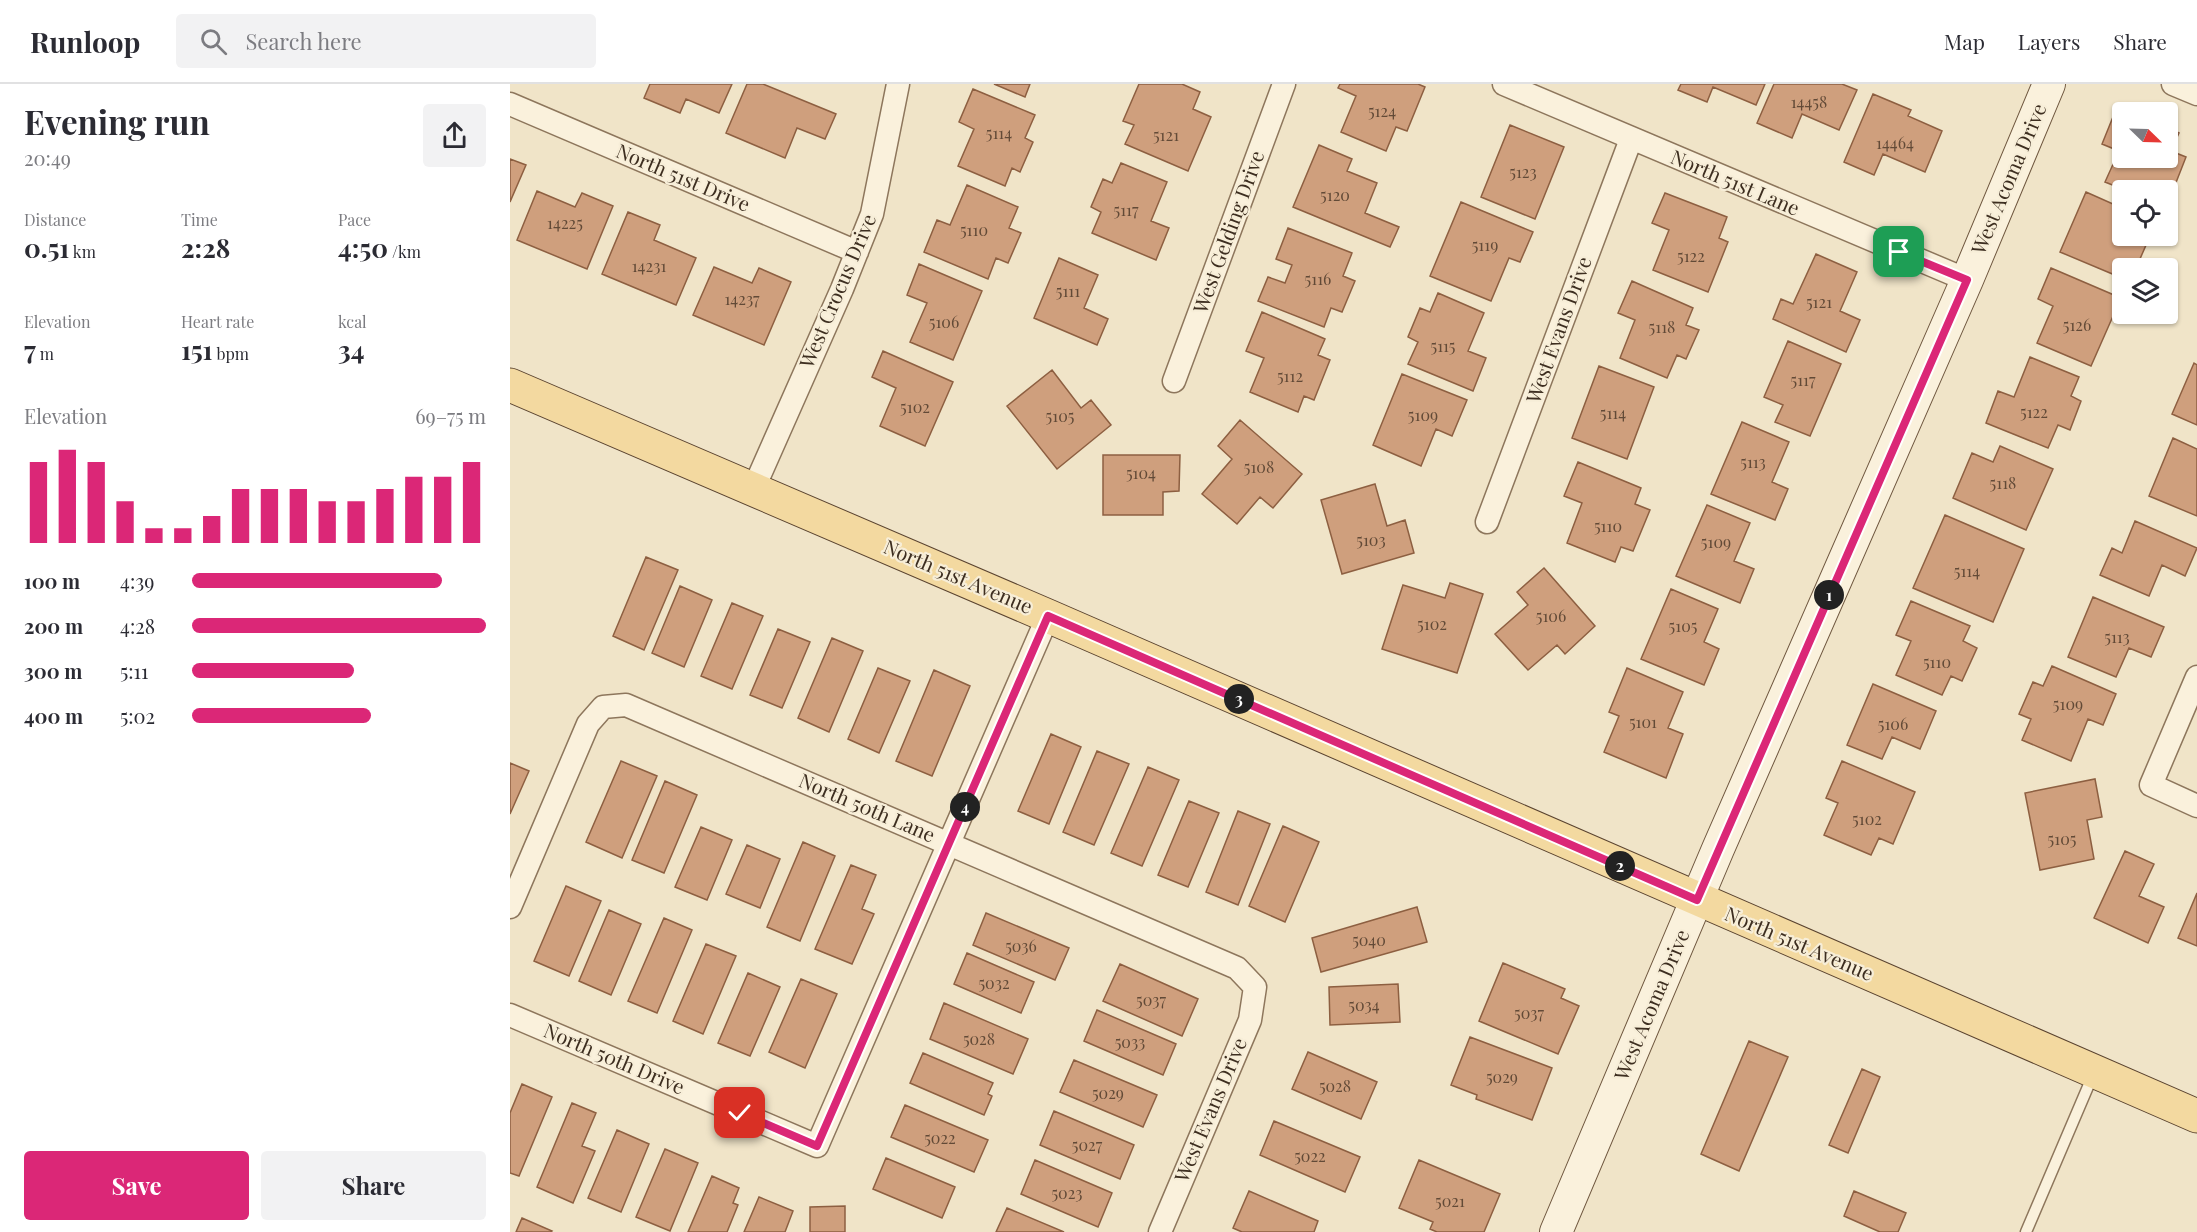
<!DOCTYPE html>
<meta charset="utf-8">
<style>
body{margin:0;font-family:"Playfair Display",serif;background:#f2f2f3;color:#2b2b33;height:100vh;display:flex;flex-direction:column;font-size:22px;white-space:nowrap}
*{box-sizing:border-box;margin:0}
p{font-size:20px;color:#7c7c81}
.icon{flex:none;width:33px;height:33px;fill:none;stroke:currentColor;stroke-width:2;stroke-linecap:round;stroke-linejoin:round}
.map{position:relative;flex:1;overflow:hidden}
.side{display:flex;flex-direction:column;background:#fff;width:510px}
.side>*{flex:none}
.needle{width:39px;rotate:113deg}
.buttons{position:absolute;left:1602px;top:18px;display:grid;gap:12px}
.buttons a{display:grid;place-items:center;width:66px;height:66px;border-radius:6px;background:#fff;box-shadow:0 2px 4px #0004;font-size:30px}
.pin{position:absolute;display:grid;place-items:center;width:51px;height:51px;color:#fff;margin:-26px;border-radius:12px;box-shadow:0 3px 9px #0006}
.km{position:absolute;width:30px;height:30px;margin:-15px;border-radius:50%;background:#222;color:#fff;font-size:16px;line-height:30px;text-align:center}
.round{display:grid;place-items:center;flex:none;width:63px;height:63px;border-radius:6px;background:#f2f2f3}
.overview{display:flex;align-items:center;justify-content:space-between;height:102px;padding:0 24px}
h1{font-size:33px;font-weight:700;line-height:45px}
.metrics{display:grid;grid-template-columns:repeat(3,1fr);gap:9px;height:102px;padding:6px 24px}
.metrics div{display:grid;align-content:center}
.metrics b{font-size:26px;font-weight:700}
.metrics small{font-size:16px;font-weight:400}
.metrics p{font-size:16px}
.chart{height:168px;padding:12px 24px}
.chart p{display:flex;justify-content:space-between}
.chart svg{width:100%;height:108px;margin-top:6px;stroke:#db2777;stroke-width:6}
.action{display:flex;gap:12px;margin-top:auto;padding:12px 24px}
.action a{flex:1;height:69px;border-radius:6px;background:#db2777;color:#fff;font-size:24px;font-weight:700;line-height:69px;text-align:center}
.action a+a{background:#f2f2f3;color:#2b2b33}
ul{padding:0 24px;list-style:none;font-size:20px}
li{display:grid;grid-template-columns:96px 72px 1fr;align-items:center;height:45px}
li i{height:15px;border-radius:8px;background:#db2777}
header{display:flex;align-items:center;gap:36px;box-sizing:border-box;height:84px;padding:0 30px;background:#fff;border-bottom:2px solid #e1e1e2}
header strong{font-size:28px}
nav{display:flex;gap:33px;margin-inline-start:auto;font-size:21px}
.search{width:420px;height:54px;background:#f2f2f3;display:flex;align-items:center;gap:15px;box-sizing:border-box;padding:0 21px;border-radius:6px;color:#7c7c81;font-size:22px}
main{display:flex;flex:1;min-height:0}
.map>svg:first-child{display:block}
</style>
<header>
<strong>Runloop</strong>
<div class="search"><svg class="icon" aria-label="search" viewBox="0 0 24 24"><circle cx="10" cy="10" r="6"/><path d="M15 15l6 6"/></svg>Search here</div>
<nav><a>Map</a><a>Layers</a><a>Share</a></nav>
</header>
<main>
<section class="side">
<div class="overview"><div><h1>Evening run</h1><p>20:49</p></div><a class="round"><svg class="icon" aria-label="share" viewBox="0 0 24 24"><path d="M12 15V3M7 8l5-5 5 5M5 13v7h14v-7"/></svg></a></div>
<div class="metrics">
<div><p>Distance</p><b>0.51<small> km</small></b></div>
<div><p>Time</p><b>2:28</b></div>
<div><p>Pace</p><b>4:50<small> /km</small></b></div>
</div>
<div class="metrics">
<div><p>Elevation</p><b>7<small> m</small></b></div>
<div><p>Heart rate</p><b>151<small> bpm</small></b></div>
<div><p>kcal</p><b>34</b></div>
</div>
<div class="chart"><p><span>Elevation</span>69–75 m</p>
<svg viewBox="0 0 160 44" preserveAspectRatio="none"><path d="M5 44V11M15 44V6M25 44V11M35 44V27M45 44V38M55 44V38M65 44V33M75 44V22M85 44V22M95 44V22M105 44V27M115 44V27M125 44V22M135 44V17M145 44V17M155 44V11"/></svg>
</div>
<ul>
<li><b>100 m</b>4:39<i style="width:85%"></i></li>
<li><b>200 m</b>4:28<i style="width:100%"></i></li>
<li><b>300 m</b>5:11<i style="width:55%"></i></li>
<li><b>400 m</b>5:02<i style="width:61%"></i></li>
</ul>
<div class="action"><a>Save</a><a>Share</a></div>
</section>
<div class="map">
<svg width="1687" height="1148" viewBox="0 0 1687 1148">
<rect width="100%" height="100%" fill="#f0e4c8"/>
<path fill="#cf9f7d" stroke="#8d5f41" stroke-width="1.5" d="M 140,0 L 222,0 L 209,29 L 176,15 L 170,29 L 134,14 Z
M 237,0 L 253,0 L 326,30 L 315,55 L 287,44 L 275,74 L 216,49 Z
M 484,0 L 520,0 L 515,13 Z
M 629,0 L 672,0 L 690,8 L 683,25 L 701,33 L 678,87 L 615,60 L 624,41 L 613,37 Z
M 830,0 L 908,0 L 915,3 L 897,47 L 886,43 L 876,67 L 831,48 L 846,12 L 828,4 Z
M 1171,0 L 1255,0 L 1246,21 L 1203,3 L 1197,18 L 1168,6 Z
M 1264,0 L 1332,0 L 1347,6 L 1329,46 L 1292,30 L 1282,54 L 1247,39 Z
M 463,5 L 525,31 L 515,54 L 523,58 L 510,88 L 502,84 L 495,102 L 448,82 L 464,45 L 449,38 Z
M 1363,10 L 1401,26 L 1398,32 L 1432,47 L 1415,88 L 1373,70 L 1364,91 L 1334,78 Z
M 1607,23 L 1619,28 L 1612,28 L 1612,74 L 1658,74 L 1658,44 L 1669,49 L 1661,67 L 1676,73 L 1658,119 L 1658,106 L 1615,106 L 1595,98 L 1609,67 L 1592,60 Z
M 1000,41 L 1054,63 L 1025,135 L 971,113 Z
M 809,61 L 842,75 L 837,87 L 867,99 L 855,129 L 889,143 L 880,163 L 783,123 Z
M 0,75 L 16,81 L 0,118 Z
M 611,79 L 657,98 L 641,137 L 659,144 L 646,176 L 582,149 L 591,128 L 581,123 L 593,95 L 602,99 Z
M 457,101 L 508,123 L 499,144 L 511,149 L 498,179 L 486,174 L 478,195 L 414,168 L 427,136 L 440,141 Z
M 27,107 L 65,123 L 72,109 L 103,122 L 77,185 L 7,156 Z
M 1576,108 L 1612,124 L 1612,152 L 1640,152 L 1626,184 L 1612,184 L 1612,194 L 1550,168 Z
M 1155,109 L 1217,133 L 1209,154 L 1218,158 L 1198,208 L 1143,186 L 1159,146 L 1142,139 Z
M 951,118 L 1023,148 L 1010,178 L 999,174 L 981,217 L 920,192 Z
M 118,128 L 150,141 L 144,156 L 186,174 L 166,221 L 92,190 Z
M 778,144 L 842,169 L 833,192 L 845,197 L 832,228 L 821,224 L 814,243 L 748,217 L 758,193 L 775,199 L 782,181 L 766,175 Z
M 1306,170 L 1347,188 L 1330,227 L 1350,236 L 1336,268 L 1263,235 L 1271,215 L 1283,220 Z
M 549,174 L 588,191 L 574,224 L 598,235 L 587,261 L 524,234 Z
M 409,180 L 472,207 L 443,276 L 400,258 L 417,219 L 397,211 Z
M 204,183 L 242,199 L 249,184 L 281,198 L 254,261 L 183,231 Z
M 1541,184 L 1611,214 L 1581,282 L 1527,259 L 1543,222 L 1528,215 Z
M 1122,197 L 1183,224 L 1176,241 L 1189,246 L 1176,275 L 1167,271 L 1157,294 L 1110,274 L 1125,236 L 1108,229 Z
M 928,209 L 974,229 L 958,267 L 976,274 L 963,307 L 898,280 L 908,258 L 898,253 L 910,224 L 920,228 Z
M 752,228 L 815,255 L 808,271 L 820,276 L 804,316 L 794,312 L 788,328 L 740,308 L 754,274 L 736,267 Z
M 1278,257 L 1331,280 L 1300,352 L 1265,338 L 1273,321 L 1254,313 Z
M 373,267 L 443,298 L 415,362 L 370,342 L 386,304 L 362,293 Z
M 1520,273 L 1569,293 L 1561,312 L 1571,317 L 1560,346 L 1548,341 L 1538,364 L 1476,339 L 1488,307 L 1504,313 Z
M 1684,279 L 1687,281 L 1687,341 L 1662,330 Z
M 1089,282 L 1144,303 L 1117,375 L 1062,354 Z
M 542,286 L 571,324 L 581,316 L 601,341 L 547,385 L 497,322 Z
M 892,290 L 957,316 L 942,352 L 926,345 L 911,382 L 863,361 Z
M 730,336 L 792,390 L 763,424 L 750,413 L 727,440 L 692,410 L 722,375 L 708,362 Z
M 1232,338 L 1279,358 L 1262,398 L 1278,405 L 1265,436 L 1201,410 Z
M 1663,354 L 1687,365 L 1687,432 L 1639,412 Z
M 1490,362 L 1543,385 L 1516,446 L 1443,414 L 1462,369 L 1483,378 Z
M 593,371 L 670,371 L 669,407 L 653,408 L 653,431 L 593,431 Z
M 1068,378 L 1131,404 L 1125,420 L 1140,426 L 1123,467 L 1111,463 L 1105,478 L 1057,459 L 1072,419 L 1054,412 Z
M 865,400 L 877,442 L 895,436 L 904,469 L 832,490 L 811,416 Z
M 1197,421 L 1240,439 L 1224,477 L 1244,485 L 1230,519 L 1166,492 Z
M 1435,431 L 1514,465 L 1483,538 L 1403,504 Z
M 1625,437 L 1687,464 L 1675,492 L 1652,481 L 1639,512 L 1590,491 L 1602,464 L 1612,469 Z
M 136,473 L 168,486 L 134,566 L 103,552 Z
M 1034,484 L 1085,542 L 1055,570 L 1047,561 L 1018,586 L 985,550 L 1018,521 L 1007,508 Z
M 940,499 L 973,510 L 947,589 L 872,565 L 893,501 L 935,514 Z
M 170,502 L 202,516 L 174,583 L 142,569 Z
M 1161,505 L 1208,525 L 1194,558 L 1209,565 L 1194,601 L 1131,575 Z
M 1583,513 L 1654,543 L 1641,573 L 1619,564 L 1606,593 L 1558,573 Z
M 1401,517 L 1460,542 L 1453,557 L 1467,564 L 1452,597 L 1441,592 L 1432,611 L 1386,591 L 1401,557 L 1386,551 Z
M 222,519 L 253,532 L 222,605 L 191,592 Z
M 268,545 L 300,558 L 272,624 L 240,611 Z
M 322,554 L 353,567 L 319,648 L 288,634 Z
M 1542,582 L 1606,610 L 1593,641 L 1578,635 L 1561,677 L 1512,656 L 1521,635 L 1509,630 L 1523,598 L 1533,602 Z
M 368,584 L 400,597 L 369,669 L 338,655 Z
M 1117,584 L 1173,608 L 1158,644 L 1173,650 L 1156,694 L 1094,668 L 1109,632 L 1099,628 Z
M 424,586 L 460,602 L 422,692 L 386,677 Z
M 1363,600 L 1426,627 L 1410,665 L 1382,653 L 1372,675 L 1337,661 Z
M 541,650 L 571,663 L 539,740 L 508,727 Z
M 587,667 L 619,680 L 584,761 L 553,748 Z
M 111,677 L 147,692 L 112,774 L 76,758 Z
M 1332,677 L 1405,708 L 1383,760 L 1369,754 L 1361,771 L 1314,751 L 1328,719 L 1316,714 Z
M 0,679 L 19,687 L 0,730 Z
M 638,683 L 669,696 L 632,782 L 601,769 Z
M 1585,695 L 1592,733 L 1577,736 L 1584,775 L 1530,786 L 1515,709 Z
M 155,697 L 187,711 L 154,789 L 122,776 Z
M 679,717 L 709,729 L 678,803 L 648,791 Z
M 728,727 L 760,740 L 728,821 L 696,808 Z
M 773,742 L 809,758 L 775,838 L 739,822 Z
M 191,743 L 222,756 L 197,816 L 165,803 Z
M 293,758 L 325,772 L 290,857 L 257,843 Z
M 237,761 L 270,775 L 250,824 L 216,810 Z
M 1615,767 L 1644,780 L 1629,812 L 1654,823 L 1638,859 L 1584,834 Z
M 341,781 L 366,791 L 352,825 L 364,830 L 342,880 L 305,865 Z
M 56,802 L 91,817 L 59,892 L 24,877 Z
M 1687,809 L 1687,862 L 1668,854 Z
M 907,823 L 917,858 L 811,888 L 802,854 Z
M 99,826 L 131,840 L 101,911 L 69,897 Z
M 476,829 L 559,864 L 545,896 L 463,861 Z
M 154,834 L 182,846 L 147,929 L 118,917 Z
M 196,860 L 226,872 L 193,950 L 163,937 Z
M 457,869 L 524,898 L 511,929 L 444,900 Z
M 993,879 L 1055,905 L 1051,914 L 1069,922 L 1048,970 L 969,937 Z
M 610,880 L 688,915 L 672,952 L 593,917 Z
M 238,889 L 270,903 L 240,972 L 208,959 Z
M 291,895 L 327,910 L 295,984 L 259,968 Z
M 888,900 L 890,938 L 820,941 L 819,903 Z
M 434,919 L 518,955 L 503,990 L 420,955 Z
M 587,926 L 666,960 L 653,991 L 574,957 Z
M 960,953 L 1042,984 L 1022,1036 L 966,1015 L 967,1011 L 941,1001 Z
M 1239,957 L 1278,973 L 1229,1087 L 1191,1070 Z
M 798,968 L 867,998 L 851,1035 L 782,1005 Z
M 413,969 L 483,999 L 478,1010 L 482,1012 L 474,1031 L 400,999 Z
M 564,976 L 647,1011 L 633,1043 L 550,1008 Z
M 1352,985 L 1370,993 L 1338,1069 L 1319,1061 Z
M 12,1000 L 42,1013 L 9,1092 L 0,1089 L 0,1029 Z
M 62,1019 L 86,1029 L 72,1062 L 85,1067 L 63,1119 L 27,1103 Z
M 395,1021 L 478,1056 L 464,1088 L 381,1053 Z
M 544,1027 L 624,1061 L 610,1095 L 530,1061 Z
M 764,1037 L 850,1073 L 835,1108 L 750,1071 Z
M 107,1046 L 139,1060 L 111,1128 L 78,1114 Z
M 155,1065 L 188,1079 L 160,1147 L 126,1133 Z
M 376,1074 L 445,1103 L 432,1134 L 363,1105 Z
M 525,1076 L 602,1109 L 588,1143 L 511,1110 Z
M 909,1076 L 990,1110 L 974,1148 L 927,1148 L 920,1145 L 923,1138 L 889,1124 Z
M 202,1092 L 229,1104 L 223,1119 L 228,1121 L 217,1148 L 178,1148 Z
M 739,1107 L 808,1137 L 804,1148 L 732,1148 L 723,1144 Z
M 1344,1107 L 1396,1129 L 1388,1148 L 1370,1148 L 1334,1132 Z
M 249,1113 L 283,1127 L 275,1148 L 234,1148 Z
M 335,1122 L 335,1148 L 300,1148 L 300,1123 Z
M 497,1124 L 554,1148 L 486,1148 Z
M 12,1134 L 42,1147 L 41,1148 L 6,1148 Z"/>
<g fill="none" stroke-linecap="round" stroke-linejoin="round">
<defs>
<path id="lane" d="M 1516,1148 L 1583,991"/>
<path id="street" d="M 994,0 L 1457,196
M 1663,0 L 1687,10
M 0,20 L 347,168
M 664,297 L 774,0
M 243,406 L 332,205 L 362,130 L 388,0
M 977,438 L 1121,55
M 1687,593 L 1641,701 L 1687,722
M 0,823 L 78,640 L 93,623 L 116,621 L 727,884 L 745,903 L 740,936 L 650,1148
M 0,931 L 307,1062 L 538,532"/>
<path id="secondary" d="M 1046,1148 L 1208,765 L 1457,196 L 1539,0"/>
<path id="primary" d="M 0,301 L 538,532 L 1687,1032"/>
</defs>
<use href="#lane" stroke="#8d765c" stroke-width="13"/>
<use href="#street" stroke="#8d765c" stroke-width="25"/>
<use href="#secondary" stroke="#6f573f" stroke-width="34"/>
<use href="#primary" stroke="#5b4430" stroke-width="35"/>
<use href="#lane" stroke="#faf1dc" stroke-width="10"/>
<use href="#street" stroke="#faf1dc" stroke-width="22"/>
<use href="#secondary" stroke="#faf1dc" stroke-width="32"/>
<use href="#primary" stroke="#f3d9a0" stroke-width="33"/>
</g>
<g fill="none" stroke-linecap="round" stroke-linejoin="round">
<defs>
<path id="route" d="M 230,1029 L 307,1062 L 538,532 L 1187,816 L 1457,196 L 1389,168"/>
</defs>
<use href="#route" stroke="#fff" stroke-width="12"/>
<use href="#route" stroke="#db2777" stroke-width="8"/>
</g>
<g text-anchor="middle" stroke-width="4.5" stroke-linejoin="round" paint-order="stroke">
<g font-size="16" fill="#624a37">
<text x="1299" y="24">14458</text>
<text x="872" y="33">5124</text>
<text x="489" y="55">5114</text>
<text x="656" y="57">5121</text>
<text x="1385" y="65">14464</text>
<text x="1013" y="94">5123</text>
<text x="825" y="117">5120</text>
<text x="616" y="132">5117</text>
<text x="55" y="145">14225</text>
<text x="464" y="152">5110</text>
<text x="975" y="167">5119</text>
<text x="1181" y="178">5122</text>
<text x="139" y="188">14231</text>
<text x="808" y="201">5116</text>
<text x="558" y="213">5111</text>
<text x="232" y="221">14237</text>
<text x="1309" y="224">5121</text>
<text x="434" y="244">5106</text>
<text x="1567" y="247">5126</text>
<text x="1152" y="249">5118</text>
<text x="933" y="268">5115</text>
<text x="780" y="298">5112</text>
<text x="1293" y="302">5117</text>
<text x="405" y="329">5102</text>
<text x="1524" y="334">5122</text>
<text x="1103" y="335">5114</text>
<text x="913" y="337">5109</text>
<text x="550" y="338">5105</text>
<text x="1243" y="384">5113</text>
<text x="749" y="389">5108</text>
<text x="631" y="395">5104</text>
<text x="1493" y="405">5118</text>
<text x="1098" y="448">5110</text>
<text x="861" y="462">5103</text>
<text x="1206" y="464">5109</text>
<text x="1457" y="493">5114</text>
<text x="1041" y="538">5106</text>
<text x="922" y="546">5102</text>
<text x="1173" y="548">5105</text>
<text x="1607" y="559">5113</text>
<text x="1427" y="584">5110</text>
<text x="1558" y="626">5109</text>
<text x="1133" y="644">5101</text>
<text x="1383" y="646">5106</text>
<text x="1357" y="741">5102</text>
<text x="1552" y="761">5105</text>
<text x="859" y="862">5040</text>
<text x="511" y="868">5036</text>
<text x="484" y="905">5032</text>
<text x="641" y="922">5037</text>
<text x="854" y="927">5034</text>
<text x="1019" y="935">5037</text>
<text x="469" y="961">5028</text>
<text x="620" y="964">5033</text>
<text x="992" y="999">5029</text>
<text x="825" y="1008">5028</text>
<text x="598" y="1015">5029</text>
<text x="430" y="1060">5022</text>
<text x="577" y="1067">5027</text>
<text x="800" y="1078">5022</text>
<text x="557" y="1115">5023</text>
<text x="940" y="1123">5021</text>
</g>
<g font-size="20" fill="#3d2e20" stroke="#f7eed8">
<text transform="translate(173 94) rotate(23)" y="7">North 51st Drive</text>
<text transform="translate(1499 95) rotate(-67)" y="7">West Acoma Drive</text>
<text transform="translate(1225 99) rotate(23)" y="7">North 51st Lane</text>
<text transform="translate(719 148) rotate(-70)" y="7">West Gelding Drive</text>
<text transform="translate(328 207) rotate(-67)" y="7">West Crocus Drive</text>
<text transform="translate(1049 246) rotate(-70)" y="7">West Evans Drive</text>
<text transform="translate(448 493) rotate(23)" y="7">North 51st Avenue</text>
<text transform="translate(357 724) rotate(23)" y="7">North 50th Lane</text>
<text transform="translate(1289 860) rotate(23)" y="7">North 51st Avenue</text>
<text transform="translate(1142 921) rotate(-67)" y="7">West Acoma Drive</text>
<text transform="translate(104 975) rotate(23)" y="7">North 50th Drive</text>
<text transform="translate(701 1026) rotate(-67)" y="7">West Evans Drive</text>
</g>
</g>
</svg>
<div class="buttons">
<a><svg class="needle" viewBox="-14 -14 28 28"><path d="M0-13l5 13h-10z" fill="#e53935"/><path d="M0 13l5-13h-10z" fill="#7c7c81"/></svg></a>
<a><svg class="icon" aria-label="locate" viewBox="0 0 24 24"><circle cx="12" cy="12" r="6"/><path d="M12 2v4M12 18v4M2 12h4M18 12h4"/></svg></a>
<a><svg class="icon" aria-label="layers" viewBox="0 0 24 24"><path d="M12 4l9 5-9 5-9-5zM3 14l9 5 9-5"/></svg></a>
</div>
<div class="pin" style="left:1389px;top:168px;background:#1e9e55"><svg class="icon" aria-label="arrive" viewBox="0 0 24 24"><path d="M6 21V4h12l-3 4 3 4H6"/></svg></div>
<div class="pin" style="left:230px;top:1029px;background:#d93025"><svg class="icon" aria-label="check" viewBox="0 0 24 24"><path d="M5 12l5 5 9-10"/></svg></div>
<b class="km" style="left:1319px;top:511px">1</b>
<b class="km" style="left:1110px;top:782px">2</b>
<b class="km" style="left:729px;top:615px">3</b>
<b class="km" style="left:455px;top:723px">4</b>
</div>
</main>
